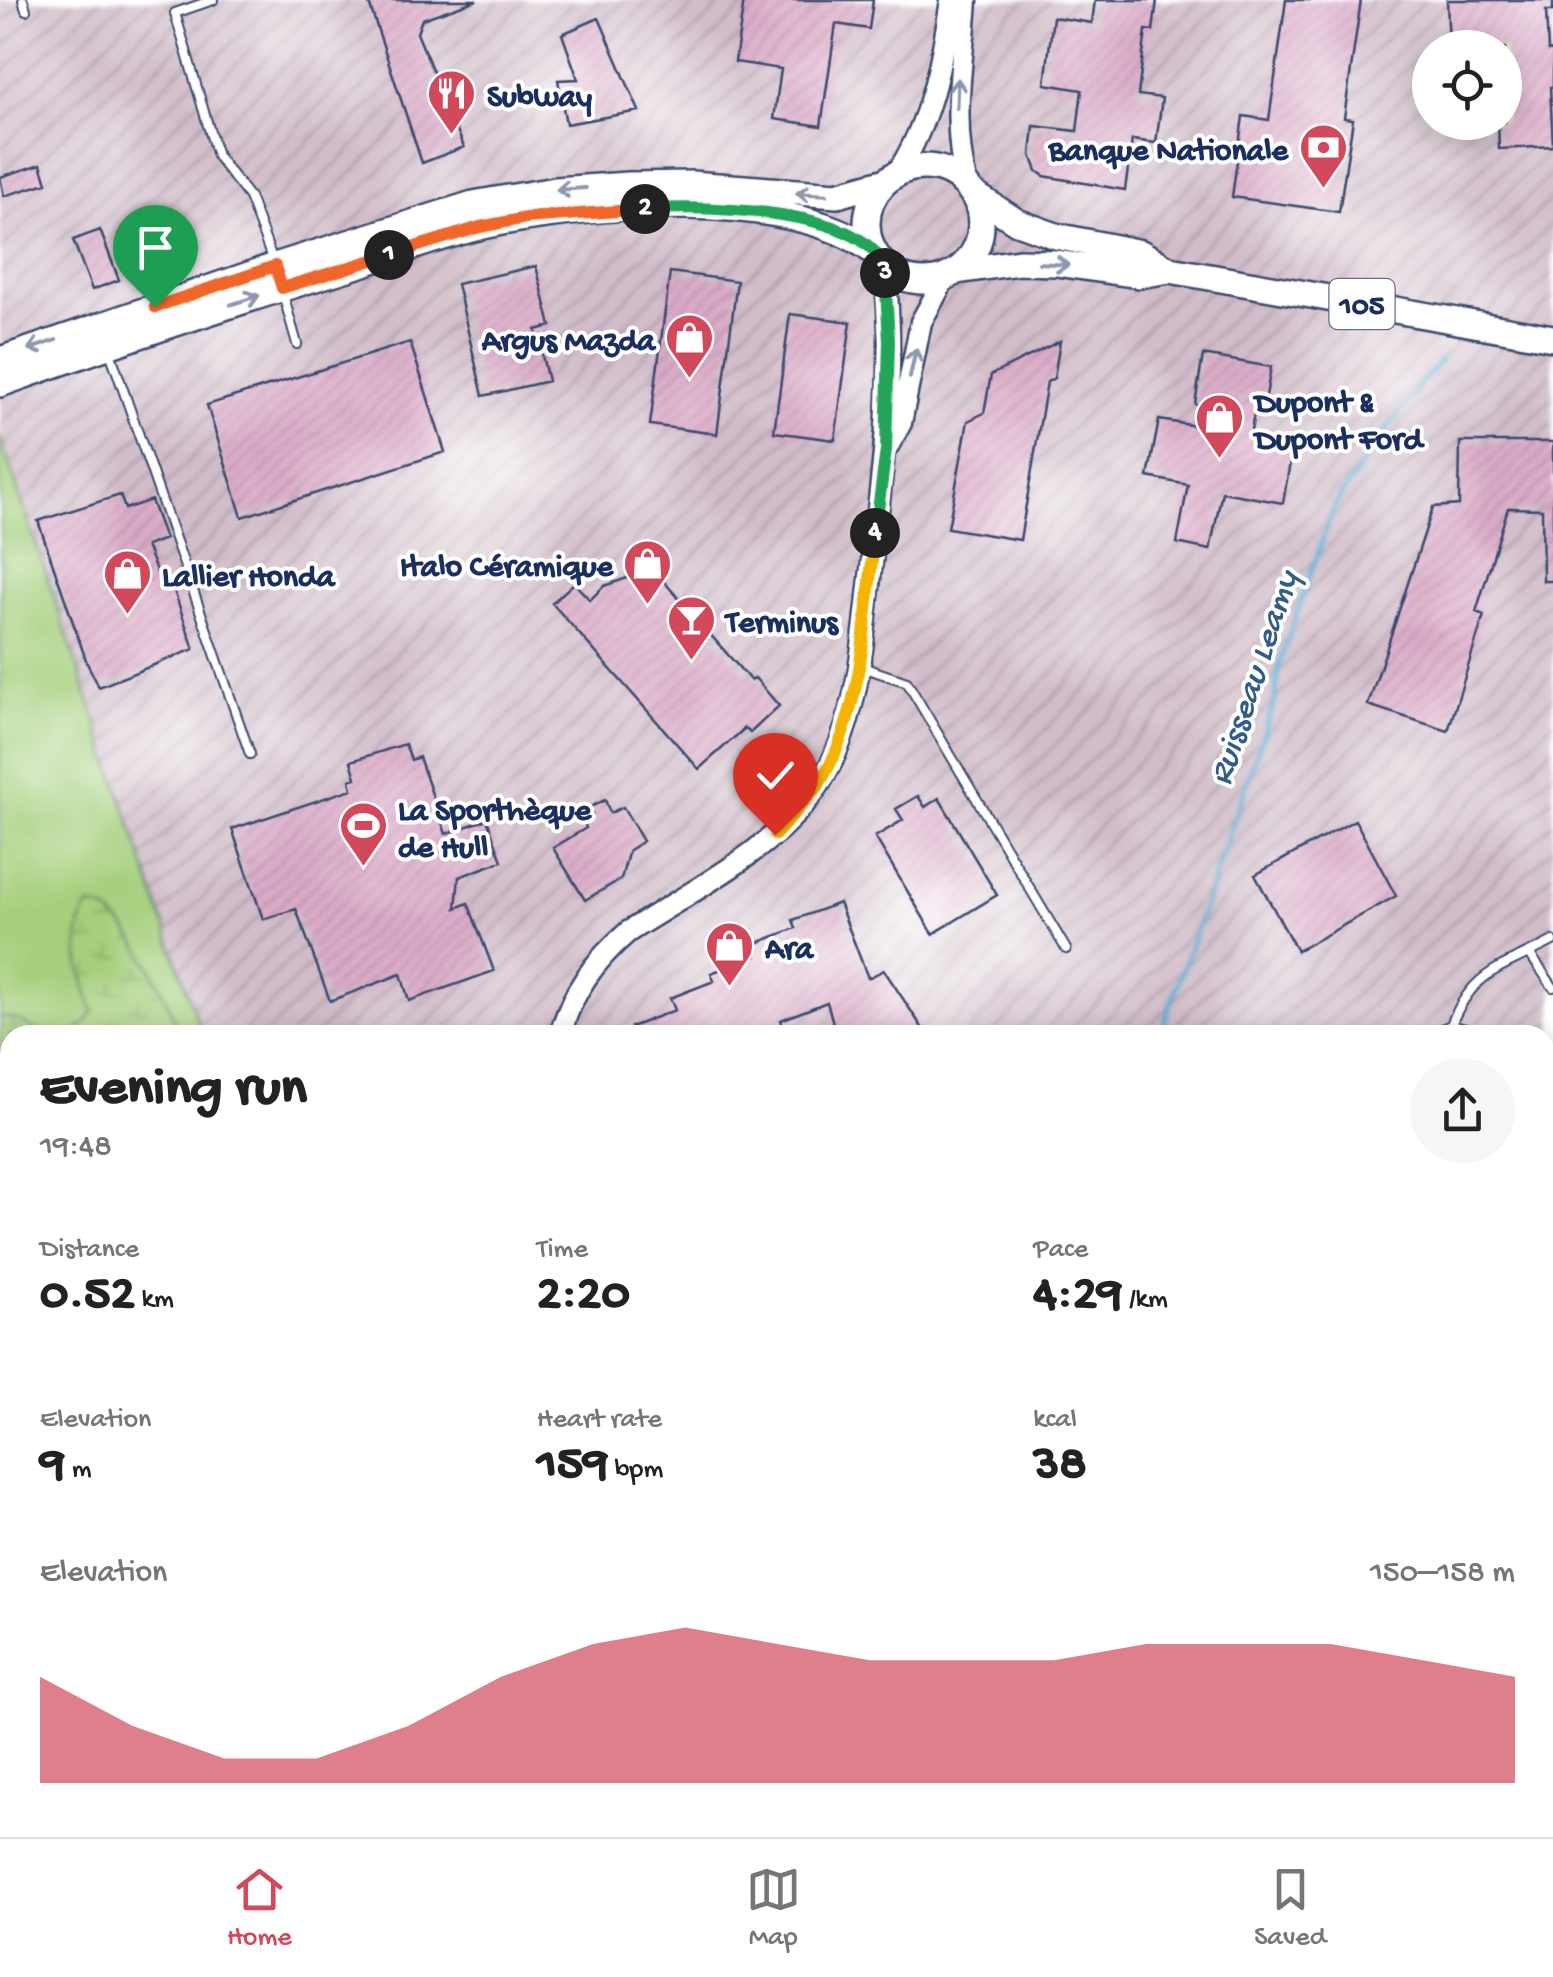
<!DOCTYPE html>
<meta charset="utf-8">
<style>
body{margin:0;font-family:"Gochi Hand",sans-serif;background:#f6f6f6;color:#222;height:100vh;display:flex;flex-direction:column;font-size:38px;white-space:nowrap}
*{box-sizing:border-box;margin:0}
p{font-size:32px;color:#767676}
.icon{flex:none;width:55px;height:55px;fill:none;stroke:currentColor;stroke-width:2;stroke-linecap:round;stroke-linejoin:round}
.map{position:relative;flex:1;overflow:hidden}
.sheet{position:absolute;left:0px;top:1025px;width:1555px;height:812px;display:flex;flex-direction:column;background:#fff;border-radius:30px 30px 0 0;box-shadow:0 5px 25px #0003}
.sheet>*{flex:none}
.controls{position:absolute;left:1412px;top:30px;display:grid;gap:20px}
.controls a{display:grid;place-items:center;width:110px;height:110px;border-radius:50%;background:#fff;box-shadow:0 5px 25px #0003;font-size:50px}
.pin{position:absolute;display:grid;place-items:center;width:85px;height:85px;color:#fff;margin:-102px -42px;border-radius:50% 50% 50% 0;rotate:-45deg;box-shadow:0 0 10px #0007}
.pin .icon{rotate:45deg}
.km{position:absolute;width:50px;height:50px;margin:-25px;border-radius:50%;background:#222;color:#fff;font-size:28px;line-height:50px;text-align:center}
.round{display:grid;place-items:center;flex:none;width:105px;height:105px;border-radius:52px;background:#f6f6f6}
.head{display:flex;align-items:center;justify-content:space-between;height:170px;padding:0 40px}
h1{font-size:55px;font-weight:700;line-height:75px}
.stats{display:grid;grid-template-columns:repeat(3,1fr);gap:15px;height:170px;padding:10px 40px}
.stats div{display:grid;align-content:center}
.stats b{font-size:50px;font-weight:700}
.stats small{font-size:28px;font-weight:400}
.stats p{font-size:28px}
.chart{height:280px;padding:20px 40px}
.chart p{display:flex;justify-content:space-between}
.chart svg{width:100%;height:180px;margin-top:10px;fill:#d1495b;opacity:.7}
.dock{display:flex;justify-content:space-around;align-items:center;height:140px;border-top:2px solid #e0e0e0;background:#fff;font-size:28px;color:#767676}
.dock a{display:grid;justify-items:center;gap:5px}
.dock .selected{color:#d1495b}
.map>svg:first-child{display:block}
</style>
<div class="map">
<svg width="1553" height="1837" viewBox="0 0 1553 1837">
<defs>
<pattern id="industrial-furrows" width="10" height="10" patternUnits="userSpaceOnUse" patternTransform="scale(2.5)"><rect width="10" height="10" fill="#d1bdc9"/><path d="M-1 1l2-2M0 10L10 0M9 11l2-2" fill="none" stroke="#a99aa6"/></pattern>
<pattern id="forest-crowns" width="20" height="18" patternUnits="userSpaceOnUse" patternTransform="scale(2.5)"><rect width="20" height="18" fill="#84b26b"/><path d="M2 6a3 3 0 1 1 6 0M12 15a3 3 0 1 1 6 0" fill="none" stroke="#6b915b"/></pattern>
<pattern id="wetland-marsh" width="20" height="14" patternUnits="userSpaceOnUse" patternTransform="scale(2.5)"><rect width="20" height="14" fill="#a5cf7b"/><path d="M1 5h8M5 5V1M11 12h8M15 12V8" fill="none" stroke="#8db26d"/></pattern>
<pattern id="park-crowns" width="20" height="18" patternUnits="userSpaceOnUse" patternTransform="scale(2.5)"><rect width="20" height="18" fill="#a5cf7b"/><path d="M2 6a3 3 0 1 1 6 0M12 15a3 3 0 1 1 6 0" fill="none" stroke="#8db26d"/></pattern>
<pattern id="building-hatch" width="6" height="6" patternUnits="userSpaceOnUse" patternTransform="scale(2.5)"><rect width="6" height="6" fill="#dbabc7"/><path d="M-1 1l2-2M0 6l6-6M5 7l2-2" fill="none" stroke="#bb93ad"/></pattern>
</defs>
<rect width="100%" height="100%" fill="#fff"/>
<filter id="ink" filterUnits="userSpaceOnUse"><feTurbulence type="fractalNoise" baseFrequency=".01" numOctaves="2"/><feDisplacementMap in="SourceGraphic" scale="20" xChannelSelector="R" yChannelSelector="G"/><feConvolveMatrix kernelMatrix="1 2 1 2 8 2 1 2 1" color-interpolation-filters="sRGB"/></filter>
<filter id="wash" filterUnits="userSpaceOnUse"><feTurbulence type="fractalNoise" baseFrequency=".0048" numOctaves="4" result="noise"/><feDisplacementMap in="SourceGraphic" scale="40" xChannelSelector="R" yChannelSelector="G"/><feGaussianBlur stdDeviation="2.25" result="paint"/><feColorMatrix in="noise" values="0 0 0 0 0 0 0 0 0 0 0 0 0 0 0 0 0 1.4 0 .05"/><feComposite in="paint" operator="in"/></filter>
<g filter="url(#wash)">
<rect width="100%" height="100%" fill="#eedfbf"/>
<path fill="url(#industrial-furrows)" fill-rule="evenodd" d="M 0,0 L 1553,0 L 1553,1300 L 1545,1307 L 1545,1035 L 202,1035 L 0,437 ZM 1430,48 L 1505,48 L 1505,122 L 1430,122 Z
M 438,1828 L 921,1828 L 907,1837 L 440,1837 Z"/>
<path fill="#a5cf7b" stroke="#607f6c" stroke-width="2.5" d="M 0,437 L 202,1035 L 180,1035 L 175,1022 L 89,906 C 68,937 83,978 93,1011 L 88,1021 L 72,1035 L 45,1035 L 15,1019 L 0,1017 Z
M 1006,1828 L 1104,1828 L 1093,1837 L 996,1837 Z"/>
<path fill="url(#forest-crowns)" stroke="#507064" stroke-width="2.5" d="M 10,1661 L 10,1828 L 438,1828 L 440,1837 L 0,1837 L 0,1669 Z"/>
<path fill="url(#wetland-marsh)" stroke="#607f6c" stroke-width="2.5" d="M 89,906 C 132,908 167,1000 180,1035 L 72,1035 L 88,1021 L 93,1011 C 83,978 68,937 89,906 Z
M 0,1017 L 15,1019 L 45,1035 L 10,1035 L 10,1344 L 0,1348 Z
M 10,1398 L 10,1620 L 0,1622 L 0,1405 Z"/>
<path fill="url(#park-crowns)" stroke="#607f6c" stroke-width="2.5" d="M 1311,1828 L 1543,1828 L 1546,1837 L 1301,1837 Z"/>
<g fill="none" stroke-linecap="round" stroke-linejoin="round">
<path stroke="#57afd4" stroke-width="5" d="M 1160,1035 L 1276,697 L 1278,667 L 1334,507 L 1372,448 L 1440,360
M 1018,1828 L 1020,1837"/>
</g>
<g id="blocks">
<path fill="url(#building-hatch)" d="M 368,0 L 477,0 L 422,19 L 417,33 L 464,147 L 422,163 Z
M 744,0 L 873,0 L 869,29 L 836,24 L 821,126 L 774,119 L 781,69 L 735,62 Z
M 1095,0 L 1157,0 L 1153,31 L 1146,30 L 1138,95 L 1162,98 L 1156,143 L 1132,140 L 1125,190 L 1044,176 L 1037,171 L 1031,155 L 1034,126 L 1077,131 L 1082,90 L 1045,84 L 1053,17 L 1092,23 Z
M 1286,0 L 1361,0 L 1344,118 L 1353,119 L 1339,212 L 1232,197 L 1243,116 L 1269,120 Z
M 1447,0 L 1553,0 L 1553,11 L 1546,11 L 1548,51 L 1553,50 L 1553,87 L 1550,87 L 1553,146 L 1499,149 L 1498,122 L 1505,122 L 1505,109 L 1511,109 L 1510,93 L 1505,93 L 1505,48 L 1449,48 Z
M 599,18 L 639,111 L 566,124 L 558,80 L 578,79 L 562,34 Z
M 41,164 L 47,183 L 4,196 L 0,177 Z
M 100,230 L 119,280 L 92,290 L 73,240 Z
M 536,266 L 551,326 L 536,330 L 548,381 L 483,396 L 457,284 Z
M 670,272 L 737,281 L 717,434 L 650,425 Z
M 790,314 L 851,322 L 835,440 L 774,432 Z
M 1060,341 L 1054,378 L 1047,382 L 1020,540 L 948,528 L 968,421 L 984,413 L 991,375 Z
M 410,342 L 445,452 L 242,517 L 207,405 Z
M 1203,355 L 1271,367 L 1263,414 L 1254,413 L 1250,437 L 1293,445 L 1283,503 L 1222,492 L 1210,550 L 1177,543 L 1188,485 L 1148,477 L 1159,420 L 1209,428 L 1213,408 L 1195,404 Z
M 1460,442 L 1553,442 L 1553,581 L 1543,581 L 1542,509 L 1508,508 L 1476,612 L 1484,615 L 1448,731 L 1368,705 L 1433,507 L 1459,505 Z
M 120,495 L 125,509 L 151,500 L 165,539 L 146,546 L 162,585 L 171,582 L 194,649 L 99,687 L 87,663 L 38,521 Z
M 653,569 L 751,681 L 755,678 L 779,706 L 750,733 L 745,728 L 699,769 L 552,603 L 574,583 L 590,600 L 604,586 Z
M 405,744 L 411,760 L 419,757 L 446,834 L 487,819 L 502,861 L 459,877 L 456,908 L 468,903 L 494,971 L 409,1001 L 401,974 L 330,1001 L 296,909 L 263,919 L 232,829 L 352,789 L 350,780 L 356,778 L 351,761 Z
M 918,796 L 925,807 L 939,798 L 997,895 L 933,934 L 875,837 L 903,820 L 896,809 Z
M 605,800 L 610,813 L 623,807 L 643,841 L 629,850 L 621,879 L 585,900 L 553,848 L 586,828 L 583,820 L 592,814 L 588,808 Z
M 1355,820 L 1396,896 L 1297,951 L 1255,875 Z
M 839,903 L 868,978 L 884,970 L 927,1035 L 823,1035 L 835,1030 L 827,1002 L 781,1020 L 784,1028 L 765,1035 L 634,1035 L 631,1027 L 675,1010 L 670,998 L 714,981 L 711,973 L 756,956 L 752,945 L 796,928 L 793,920 Z
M 1553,1630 L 1553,1788 L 1547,1789 L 1545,1636 Z
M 541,1828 L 684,1828 L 687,1837 L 544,1837 Z
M 1470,1828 L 1495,1828 L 1504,1837 L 1478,1837 Z"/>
</g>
</g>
<g filter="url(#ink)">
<use href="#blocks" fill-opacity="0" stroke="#3b496d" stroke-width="2.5"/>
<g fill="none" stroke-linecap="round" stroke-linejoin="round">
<defs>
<path id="service" d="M 23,0 L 26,10
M 213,0 L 175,13 L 217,156 L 249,197 L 273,261
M 283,294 L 297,344
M 110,352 L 250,754
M 862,667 L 907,682 L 1066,949
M 1529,953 L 1553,987
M 1427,1035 L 1451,1025 L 1488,1035
M 1447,1035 C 1470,971 1497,970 1553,941
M 1545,1078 L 1553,1093
M 1545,1149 L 1553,1142
M 1545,1231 L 1553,1225
M 1530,1828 L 1533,1837"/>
<path id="tertiary" d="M 897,173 C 931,121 942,60 951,0
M 967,185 C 950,121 963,64 967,0
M 887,448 L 901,423 L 921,322 L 945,278
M 560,1035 C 572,992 594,961 628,932 C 691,891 764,856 811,796 C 859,733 862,645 871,570 C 883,470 897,365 884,265
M 1545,1331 L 1553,1325
M 798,1828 L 802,1837
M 958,1837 L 969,1828"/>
<path id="primary" d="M867 224a57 57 0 1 1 114 0a57 57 0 1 1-114 0Z
M 974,194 L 1017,222 L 1056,236 L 1141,253 L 1170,270
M 957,271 L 1019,262 L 1056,263 L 1139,275 L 1170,270 L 1553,338
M 0,360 L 275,266 L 473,204 L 555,190 L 628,185 L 691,184 L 837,195 L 883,182
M 0,384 C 114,343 229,304 345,269 C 390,255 436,237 483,226 C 581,204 792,186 874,252"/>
<path id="motorway" d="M 1545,1476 L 1553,1469
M 1545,1512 L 1553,1506
M 1126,1837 L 1138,1828
M 1168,1837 L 1179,1828"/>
</defs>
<use href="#service" stroke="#3b496d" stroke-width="12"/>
<use href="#tertiary" stroke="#3b496d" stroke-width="25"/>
<use href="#primary" stroke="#3b496d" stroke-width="30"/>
<use href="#motorway" stroke="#3b496d" stroke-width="35"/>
<use href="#service" stroke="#fff" stroke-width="8"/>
<use href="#tertiary" stroke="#fff" stroke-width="20"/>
<use href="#primary" stroke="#fff" stroke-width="25"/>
<use href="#motorway" stroke="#fff" stroke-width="30"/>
</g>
<defs><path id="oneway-shaft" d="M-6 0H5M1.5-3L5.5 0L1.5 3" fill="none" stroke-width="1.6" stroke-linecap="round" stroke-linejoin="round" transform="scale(2.5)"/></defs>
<g stroke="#8d97ae">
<use href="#oneway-shaft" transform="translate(957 93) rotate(-88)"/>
<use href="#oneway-shaft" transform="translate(571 189) rotate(176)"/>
<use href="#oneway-shaft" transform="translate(811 194) rotate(-177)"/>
<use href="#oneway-shaft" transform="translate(1054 264) rotate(4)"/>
<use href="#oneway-shaft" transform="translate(245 300) rotate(-18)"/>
<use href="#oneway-shaft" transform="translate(42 345) rotate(161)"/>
<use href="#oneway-shaft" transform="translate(913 363) rotate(-78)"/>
</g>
</g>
<g fill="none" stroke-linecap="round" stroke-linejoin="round" filter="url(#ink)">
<defs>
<path id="split-1" d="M 155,307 L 275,266 L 282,288 L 389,255"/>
<path id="split-2" d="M 389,255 L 480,227 L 526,218 L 645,209"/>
<path id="split-3" d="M 645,209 C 696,207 873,205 885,273"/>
<path id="split-4" d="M 875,533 L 886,450 L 889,341 L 885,273"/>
<path id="split-5" d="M 818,786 C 864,713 865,617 875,533"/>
<path id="split-6" d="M 775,835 L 818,786"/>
</defs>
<use href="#split-1" stroke="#fff" stroke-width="20"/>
<use href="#split-2" stroke="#fff" stroke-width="20"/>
<use href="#split-3" stroke="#fff" stroke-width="20"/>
<use href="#split-4" stroke="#fff" stroke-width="20"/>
<use href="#split-5" stroke="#fff" stroke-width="20"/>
<use href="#split-6" stroke="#fff" stroke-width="20"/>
<use href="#split-1" stroke="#f0652b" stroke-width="12"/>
<use href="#split-2" stroke="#f0652b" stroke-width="12"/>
<use href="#split-3" stroke="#22a559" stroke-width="12"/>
<use href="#split-4" stroke="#22a559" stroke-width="12"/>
<use href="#split-5" stroke="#f5b400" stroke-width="12"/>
<use href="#split-6" stroke="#f5b400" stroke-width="12"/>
</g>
<defs>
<symbol id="restaurant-pin" viewBox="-11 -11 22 30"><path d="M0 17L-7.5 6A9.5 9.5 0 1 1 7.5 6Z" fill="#d1495b" stroke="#fff"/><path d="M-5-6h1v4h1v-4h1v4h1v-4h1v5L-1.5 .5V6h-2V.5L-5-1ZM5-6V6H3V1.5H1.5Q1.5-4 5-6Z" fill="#fff"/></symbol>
<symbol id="bank-pin" viewBox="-11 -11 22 30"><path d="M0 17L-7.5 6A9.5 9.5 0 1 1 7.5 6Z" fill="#d1495b" stroke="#fff"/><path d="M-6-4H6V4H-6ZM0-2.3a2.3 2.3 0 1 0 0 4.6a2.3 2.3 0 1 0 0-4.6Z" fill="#fff"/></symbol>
<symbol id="shop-pin" viewBox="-11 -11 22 30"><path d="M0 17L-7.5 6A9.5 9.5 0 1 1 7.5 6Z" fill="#d1495b" stroke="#fff"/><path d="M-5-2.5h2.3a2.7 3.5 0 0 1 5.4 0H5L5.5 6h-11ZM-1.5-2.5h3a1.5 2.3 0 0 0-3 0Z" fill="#fff"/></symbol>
<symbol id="bar-pin" viewBox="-11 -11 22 30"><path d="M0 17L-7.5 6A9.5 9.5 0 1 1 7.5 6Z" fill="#d1495b" stroke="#fff"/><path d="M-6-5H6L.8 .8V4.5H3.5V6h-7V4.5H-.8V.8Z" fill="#fff"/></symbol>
<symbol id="stadium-pin" viewBox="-11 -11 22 30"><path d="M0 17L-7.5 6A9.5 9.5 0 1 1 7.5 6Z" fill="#d1495b" stroke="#fff"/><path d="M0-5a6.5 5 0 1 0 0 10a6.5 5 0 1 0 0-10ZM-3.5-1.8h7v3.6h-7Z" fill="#fff"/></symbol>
</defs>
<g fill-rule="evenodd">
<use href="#restaurant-pin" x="424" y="66" width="55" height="75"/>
<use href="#bank-pin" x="1296" y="120" width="55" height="75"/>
<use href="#shop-pin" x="662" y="310" width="55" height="75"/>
<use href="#shop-pin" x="1192" y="390" width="55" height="75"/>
<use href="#shop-pin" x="620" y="536" width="55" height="75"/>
<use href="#shop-pin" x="100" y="546" width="55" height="75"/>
<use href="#bar-pin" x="664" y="592" width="55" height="75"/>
<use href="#stadium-pin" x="336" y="798" width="55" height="75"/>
<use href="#shop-pin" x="702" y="918" width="55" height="75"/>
</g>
<g text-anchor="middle" stroke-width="8" stroke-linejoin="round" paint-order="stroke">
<rect fill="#fff" stroke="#5f6d8e" stroke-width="2.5" x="1329.5" y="279" width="65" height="50" rx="8"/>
<g font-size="30" font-weight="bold" fill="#1b2f5e">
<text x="1362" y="314">105</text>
</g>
<g font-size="32" font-weight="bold" fill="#1b2f5e" stroke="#fff" text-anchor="start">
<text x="487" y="105">Subway</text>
<text x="1288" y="159" text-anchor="end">Banque Nationale</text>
<text x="655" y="349" text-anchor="end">Argus Mazda</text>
<text x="1255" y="411">Dupont &amp;<tspan x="1255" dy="37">Dupont Ford</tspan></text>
<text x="613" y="575" text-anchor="end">Italo Céramique</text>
<text x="162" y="585">Lallier Honda</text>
<text x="726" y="631">Terminus</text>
<text x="398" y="819">La Sporthèque<tspan x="398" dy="37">de Hull</tspan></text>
<text x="765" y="957">Ara</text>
</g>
<g font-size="35" font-style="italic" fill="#305c87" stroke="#fff">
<text transform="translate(1251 677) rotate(-72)" y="12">Ruisseau Leamy</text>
</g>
</g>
</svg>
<div class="controls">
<a><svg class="icon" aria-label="locate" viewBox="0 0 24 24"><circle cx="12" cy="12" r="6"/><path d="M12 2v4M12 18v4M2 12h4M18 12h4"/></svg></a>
</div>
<div class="pin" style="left:155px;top:307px;background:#1e9e55"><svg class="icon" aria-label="arrive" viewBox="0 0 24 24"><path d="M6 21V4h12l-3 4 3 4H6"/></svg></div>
<div class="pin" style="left:775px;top:835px;background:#d93025"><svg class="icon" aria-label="check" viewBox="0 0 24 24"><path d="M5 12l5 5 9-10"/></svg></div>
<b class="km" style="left:389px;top:255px">1</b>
<b class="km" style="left:645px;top:209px">2</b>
<b class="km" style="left:885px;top:273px">3</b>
<b class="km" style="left:875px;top:533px">4</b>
<section class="sheet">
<div class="head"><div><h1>Evening run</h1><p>19:48</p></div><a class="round"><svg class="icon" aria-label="share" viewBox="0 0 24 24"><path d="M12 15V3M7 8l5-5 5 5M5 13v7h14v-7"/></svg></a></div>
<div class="stats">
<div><p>Distance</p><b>0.52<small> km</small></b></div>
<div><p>Time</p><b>2:20</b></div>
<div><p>Pace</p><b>4:29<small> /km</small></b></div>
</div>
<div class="stats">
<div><p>Elevation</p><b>9<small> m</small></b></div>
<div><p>Heart rate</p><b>159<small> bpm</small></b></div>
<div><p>kcal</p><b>38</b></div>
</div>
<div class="chart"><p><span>Elevation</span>150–158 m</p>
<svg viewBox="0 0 160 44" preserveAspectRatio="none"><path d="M0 44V18L10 30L20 38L30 38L40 30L50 18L60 10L70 6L80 10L90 14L100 14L110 14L120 10L130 10L140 10L150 14L160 18V44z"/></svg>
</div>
</section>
</div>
<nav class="dock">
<a class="selected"><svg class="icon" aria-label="home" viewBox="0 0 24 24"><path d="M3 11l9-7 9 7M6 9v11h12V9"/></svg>Home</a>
<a><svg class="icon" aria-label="map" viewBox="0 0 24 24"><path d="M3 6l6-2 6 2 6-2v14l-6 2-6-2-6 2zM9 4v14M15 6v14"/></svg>Map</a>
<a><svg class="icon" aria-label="saved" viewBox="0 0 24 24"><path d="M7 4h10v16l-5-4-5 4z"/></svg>Saved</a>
</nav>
